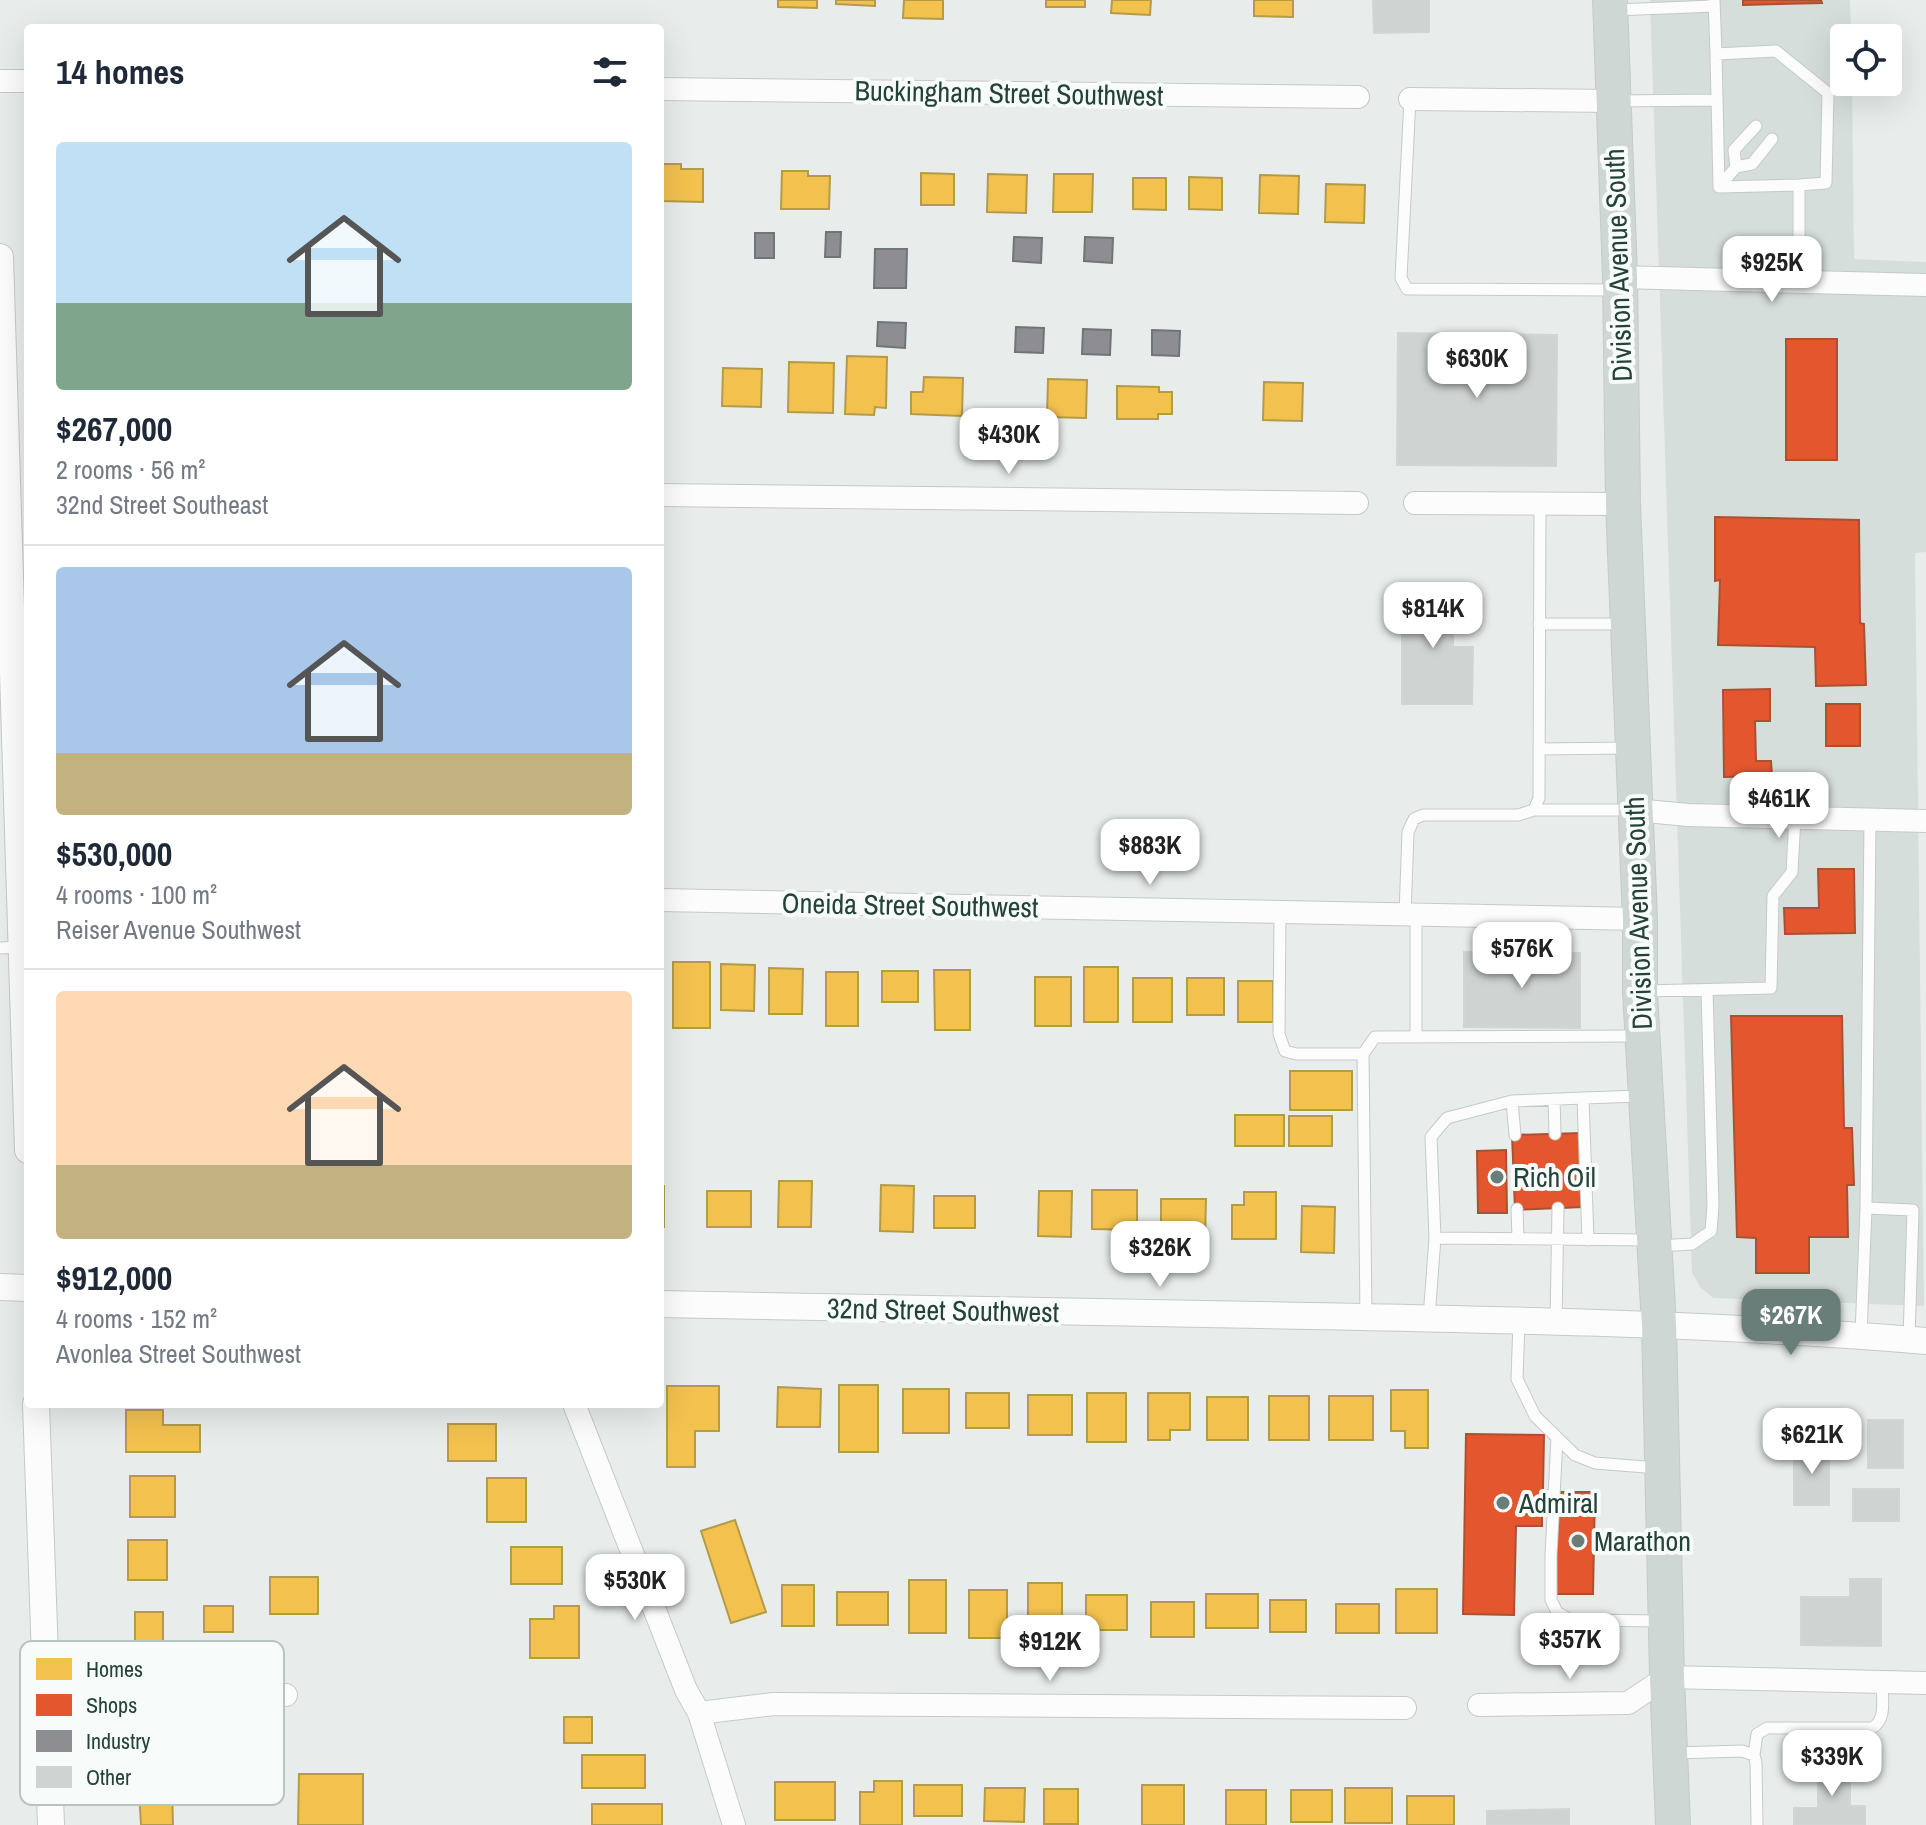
<!DOCTYPE html>
<html lang="en">
<head>
<meta charset="utf-8">
<style>
	:root { --surface:#fff; --page:#f2f2f3; --text:#1f2937; --muted:#747a83; --line:#e0e1e3; --accent:#697e78 }
	body { margin:0; font-family:"Archivo Narrow",sans-serif; background:var(--page); color:var(--text); height:100vh; display:flex; flex-direction:column; font-size:30px; white-space:nowrap }
	* { box-sizing:border-box; margin:0 }
	p { font-size:26px; color:var(--muted) }
	.icon { flex:none; width:44px; height:44px; fill:none; stroke:currentColor; stroke-width:2; stroke-linecap:round; stroke-linejoin:round }
	.map { position:relative; flex:1; overflow:hidden }
	.panel { position:absolute; left:24px; top:24px; width:640px; height:1384px; display:flex; flex-direction:column; background:var(--surface); border-radius:8px; box-shadow:0 8px 32px #0002 }
	.panel>* { flex:none }
	.controls { position:absolute; left:1830px; top:24px; display:grid; gap:16px }
	.controls a { display:grid; place-items:center; width:72px; height:72px; border-radius:8px; background:var(--surface); box-shadow:0 8px 32px #0002; font-size:40px }
	.price { position:absolute; translate:-50% -68px; padding:0 18px; border-radius:16px; background:#fff; color:#222; font-size:26px; line-height:52px; filter:drop-shadow(0 2px 4px #0008) }
	.price::after { content:''; position:absolute; left:50%; top:48px; width:24px; height:18px; margin-left:-12px; background:inherit; clip-path:polygon(0 0,100% 0,50% 100%) }
	.price.on { background:var(--accent); color:#fff }
	ul { padding:0; list-style:none }
	li { display:grid; align-content:center; gap:16px; height:424px; padding:0 32px }
	li+li { border-top:2px solid var(--line) }
	li span { display:grid; place-items:center; height:248px; border-radius:8px; color:#555 }
	li>.icon { margin-inline-start:auto }
	span .icon { width:144px; height:144px; fill:#fffc; stroke-width:1 }
	li b { font-size:34px }
	h2 { display:flex; justify-content:space-between; align-items:center; height:96px; padding:0 32px; font-size:34px }
	.map>svg:first-child { display:block }
	.built { fill:#d6dedb }
	.homes { fill:#f2c14e; stroke:#b49b48; stroke-width:2 }
	.shops { fill:#e4572e; stroke:#aa5132; stroke-width:2 }
	.industry { fill:#8d8d92; stroke:#6e7678; stroke-width:2 }
	.building { fill:#cfd4d2; stroke:#d1d6d4; stroke-width:2 }
	.lines { fill:none; stroke-linecap:round; stroke-linejoin:round }
	.service-casing { stroke:#c5cac8; stroke-width:13 }
	.minor-casing { stroke:#c5cac8; stroke-width:24 }
	.tertiary-casing { stroke:#c5cac8; stroke-width:28 }
	.primary-casing { stroke:#c3ccc9; stroke-width:36 }
	.service { stroke:#fcfcfc; stroke-width:11 }
	.minor { stroke:#fcfcfc; stroke-width:22 }
	.tertiary { stroke:#fcfcfc; stroke-width:26 }
	.primary { stroke:#cfd7d5; stroke-width:34 }
	.poi-dot { fill:#697e78; stroke:#f7fbf9; stroke-width:3 }
	.labels { text-anchor:middle; dominant-baseline:central; stroke-width:8; stroke-linejoin:round; paint-order:stroke }
	.street-label { font-size:28px; fill:#24423a; stroke:#f7fbf9 }
	.poi-label { font-size:28px; fill:#24423a; stroke:#f7fbf9; text-anchor:start }
	.key { fill:#f7fbf9; stroke:#b8c4c0; stroke-width:2 }
	.key-label { font-size:22px; fill:#24423a }
</style>
</head>
<body>
<div class="map">
<svg width="1926" height="1825" viewBox="0 0 1926 1825">
	<rect width="100%" height="100%" fill="#e8edeb"/>
	<path class="built" d="M1650,0h200l1,38h-7v44h8l2,177 72,3v290l-11,1 9,753 -211,-8 -13,-11 -8,-15z"/>
	<path class="homes" d="M778,0h39v8l-39,-1z
		M836,0h39v6l-39,-2z
		M904,0h39v19l-40,-1z
		M1046,0h39v7h-39z
		M1112,0h39l-1,15 -39,-2z
		M1254,0h39v17l-39,-1z
		M660,164h21v5h22v33l-43,-1z
		M782,171h26v5h22l-1,33h-48z
		M921,173l33,1v31h-33z
		M988,174l39,1 -1,38 -39,-1z
		M1054,174h39l-1,38h-39z
		M1260,175l39,1 -1,38 -39,-1z
		M1189,177l33,1v32l-33,-1z
		M1133,178h33v32l-33,-1z
		M1326,184l39,1 -1,38 -39,-1z
		M847,356l40,1 -1,51 -11,-1 -1,8 -29,-1z
		M789,362l45,1 -1,50 -45,-1z
		M723,368l39,1 -1,38 -39,-1z
		M924,377l39,1 -1,38 -51,-2v-22h12z
		M1048,379l39,1 -1,38 -39,-1z
		M1264,382l39,1 -1,38 -39,-1z
		M1117,386l42,1v5h13v22h-14v5h-41z
		M673,962h37v66h-37z
		M721,964l34,1 -1,46 -33,-1z
		M1084,967h34v55h-34z
		M769,968l34,1 -1,45h-33z
		M934,970h36v60h-35z
		M882,971h36v31h-36z
		M826,972h32v54h-32z
		M1035,977h36v49h-36z
		M1133,978h39v44h-39z
		M1187,978h37v37h-37z
		M1238,981h35v41h-35z
		M1290,1071h62v39h-62z
		M1235,1115h49v31h-49z
		M1289,1116h43v30h-43z
		M779,1181h33l-1,46h-33z
		M881,1185l33,1 -1,46 -33,-1z
		M660,1186h4v41h-4z
		M1092,1190h45v40l-45,-1z
		M707,1191h44v36h-44z
		M1039,1191h33l-1,46 -33,-1z
		M1244,1192h32v47h-44v-34h12z
		M934,1196h41v32h-41z
		M1161,1199h45l-1,40h-44z
		M1302,1206l33,1 -1,46 -33,-1z
		M839,1385h39v67h-39z
		M667,1386h52v45h-24v36h-28z
		M778,1387l43,2 -1,38h-43z
		M903,1389h46v44h-46z
		M1391,1390h37v58h-23v-17h-14z
		M966,1393h43v35h-43z
		M1087,1393h39v49h-39z
		M1148,1393h42v37h-20v10h-22z
		M1028,1395h44v40h-44z
		M1269,1396h40v44h-40z
		M1329,1396h44v44h-44z
		M1207,1397h41v43h-41z
		M126,1410h37v15h37v27h-74z
		M448,1424h48v37h-48z
		M130,1476h45v41h-45z
		M487,1478h39v44h-39z
		M735,1520l31,92 -35,11 -30,-92z
		M128,1540h39v40h-39z
		M511,1547h51v37h-51z
		M270,1577h48v37h-48z
		M909,1580h37v53h-37z
		M1028,1583h34v57h-34z
		M782,1585h32v41h-32z
		M1396,1589h41v44h-41z
		M969,1590h38v48h-38z
		M837,1592h51v33h-51z
		M1206,1594h52v34h-52z
		M1086,1595h41v35h-41z
		M1270,1600h36v32h-36z
		M1151,1602h43v35h-43z
		M1336,1604h43v29h-43z
		M204,1606h29v26h-29z
		M554,1606h25v52h-49v-39h24z
		M135,1612h28v37h-28z
		M564,1717h28v26h-28z
		M582,1755h63v33h-63z
		M299,1774h64v51h-65z
		M874,1781h28v44h-42v-33h14z
		M775,1782h60v38h-60z
		M914,1785h48v31h-48z
		M1142,1785h42v40h-42z
		M985,1788h40l-1,34 -40,-1z
		M1345,1788h47v35h-47z
		M1044,1789h34v35h-34z
		M172,1790l1,35h-32l-2,-34z
		M1226,1790h40v35h-40z
		M1291,1790h41v32h-41z
		M1407,1796h47v29h-47z
		M592,1804h70v21h-70z"/>
	<path class="shops" d="M1743,0h78l1,3 -79,2z
		M1786,339h51v121h-51z
		M1715,517l144,3 1,103 4,1 2,61 -50,1 -1,-39 -97,-2 2,-65 -5,1z
		M1770,689v32h-15l1,40h15l1,15 -48,1 -1,-87z
		M1826,704h34v42h-34z
		M1818,869h36l1,64 -70,1 -1,-26h35z
		M1731,1016h111l2,112h8l2,57h-7l1,52h-39v36h-53v-35l-19,-1z
		M1581,1133l2,74 -68,3 -3,-75z
		M1506,1150l1,63h-29l-1,-62z
		M1466,1434l78,1 -1,55h5v24h-6v12h-26l-2,89 -51,-1z
		M1558,1492h37l-2,102h-37z"/>
	<path class="industry" d="M826,232h15l-1,25h-15z
		M755,233h19v25h-19z
		M1014,237l28,1 -1,25 -28,-2z
		M1085,237l28,1 -1,25 -28,-2z
		M875,249h32l-1,39h-32z
		M878,322l28,1 -1,25 -28,-2z
		M1016,327l28,1 -1,25 -28,-1z
		M1083,329l28,1 -1,25 -28,-1z
		M1152,330l28,1 -1,25 -27,-1z"/>
	<path class="building" d="M1373,0h56v32l-55,1z
		M1398,333l159,2 -1,131 -159,-1z
		M1402,587h51v60h20l-1,57h-70z
		M1464,952l116,1v75l-116,-1z
		M1868,1420h35v48h-35z
		M1794,1447h35v58h-35z
		M1853,1489h46v32h-46z
		M1850,1579h31v67l-80,-1v-48h49z
		M1818,1760h32v46h15v19h-71v-17h24z
		M1569,1809v16h-82v-14z"/>
	<g class="lines">
		<defs>
			<path id="service" d="M1714,0l2,54
				M1615,10l99,-4
				M1410,99l-9,179 6,11 208,1
				M1617,101l100,-1
				M1736,167l16,-3 20,-25
				M1799,185l27,-2 2,-90 -52,-42 -60,3 3,133 80,-2v97
				M1719,187l17,-20 -2,-17 22,-24
				M1539,624h84
				M1539,749l89,-1
				M1534,810h96
				M1280,913l-1,121 6,17 11,3h67
				M1405,915l3,-83 6,-13 9,-4h95l16,-5 5,-12 1,-295
				M1416,915v122
				M0,948l22,-1
				M1644,991l127,-3 2,-92 19,-24 3,-55
				M1554,1099l1,35
				M1515,1135l-3,-34 71,-3
				M1866,1208l47,2 -4,129
				M1517,1209l1,30
				M1435,1238l-4,-101 16,-19 65,-17
				M1588,1240l-5,-142 58,-2
				M1659,1246l33,-2 19,-13 2,-25 -6,-216
				M1366,1317l-3,-263 12,-17 263,-1
				M1429,1318l6,-80 215,2
				M1519,1322l-2,57 18,37 40,39 20,8 63,5
				M1556,1322l2,-114
				M1861,1335l5,-127 4,-388
				M1557,1438l-6,117v45l6,12 13,8 92,1
				M1675,1753l67,-2 12,4
				M1757,1825l-1,-62 -2,-8 3,-21 10,-6h105c15,-8 10,-30 10,-46"/>
			<path id="minor" d="M0,81h28
				M660,89l698,8
				M1410,99l203,2
				M1620,277l306,8
				M660,495l697,8
				M1415,503l208,1
				M1635,810l53,5 238,6
				M660,900l980,19
				M574,1404l112,286 13,23 35,112
				M48,1698l238,-3
				M1479,1705l149,-2 39,-26 259,6
				M699,1713l75,-9 631,4"/>
			<path id="tertiary" d="M0,257l28,893
				M0,1287l28,1
				M660,1304c216,4 433,8 649,12 206,4 412,8 617,25
				M36,1404l15,421"/>
			<path id="primary" d="M1610,0l10,277 3,227 17,415v73l19,333 8,352 6,148"/>
		</defs>
		<use href="#service" class="service-casing"/>
		<use href="#minor" class="minor-casing"/>
		<use href="#tertiary" class="tertiary-casing"/>
		<use href="#primary" class="primary-casing"/>
		<use href="#service" class="service"/>
		<use href="#minor" class="minor"/>
		<use href="#tertiary" class="tertiary"/>
		<use href="#primary" class="primary"/>
	</g>
	<g class="poi-dot">
		<circle cx="1497" cy="1177" r="8"/>
		<circle cx="1503" cy="1503" r="8"/>
		<circle cx="1578" cy="1541" r="8"/>
	</g>
	<g class="labels">
		<g class="street-label">
			<text transform="translate(1009 93) rotate(1)">Buckingham Street Southwest</text>
			<text transform="translate(1618 265) rotate(-92)">Division Avenue South</text>
			<text transform="translate(910 905) rotate(1)">Oneida Street Southwest</text>
			<text transform="translate(1638 913) rotate(-92)">Division Avenue South</text>
			<text transform="translate(943 1310) rotate(1)">32nd Street Southwest</text>
		</g>
		<g class="poi-label">
			<text x="1513" y="1177">Rich Oil</text>
			<text x="1519" y="1503">Admiral</text>
			<text x="1594" y="1541">Marathon</text>
		</g>
	</g>
	<rect x="20" y="1641" width="264" height="164" rx="12" class="key"/>
	<rect x="36" y="1658" width="36" height="22" fill="#f2c14e"/>
	<rect x="36" y="1694" width="36" height="22" fill="#e4572e"/>
	<rect x="36" y="1730" width="36" height="22" fill="#8d8d92"/>
	<rect x="36" y="1766" width="36" height="22" fill="#cfd4d2"/>
	<g class="key-label">
		<text x="86" y="1677">Homes</text>
		<text x="86" y="1713">Shops</text>
		<text x="86" y="1749">Industry</text>
		<text x="86" y="1785">Other</text>
	</g>
</svg>
<div class="controls">
<a><svg class="icon" aria-label="locate" viewBox="0 0 24 24"><circle cx="12" cy="12" r="6"/><path d="M12 2v4M12 18v4M2 12h4M18 12h4"/></svg></a>
</div>
<b class="price" style="left:1772px;top:304px">$925K</b>
<b class="price" style="left:1477px;top:400px">$630K</b>
<b class="price" style="left:1009px;top:476px">$430K</b>
<b class="price" style="left:1433px;top:650px">$814K</b>
<b class="price" style="left:1779px;top:840px">$461K</b>
<b class="price" style="left:1150px;top:887px">$883K</b>
<b class="price" style="left:1522px;top:990px">$576K</b>
<b class="price" style="left:1160px;top:1289px">$326K</b>
<b class="price on" style="left:1791px;top:1357px">$267K</b>
<b class="price" style="left:1812px;top:1476px">$621K</b>
<b class="price" style="left:635px;top:1622px">$530K</b>
<b class="price" style="left:1570px;top:1681px">$357K</b>
<b class="price" style="left:1050px;top:1683px">$912K</b>
<b class="price" style="left:1832px;top:1798px">$339K</b>
<section class="panel">
<h2>14 homes<svg class="icon" aria-label="filters" viewBox="0 0 24 24"><path d="M4 7h16M4 17h16"/><circle cx="9" cy="7" r="2"/><circle cx="15" cy="17" r="2"/></svg></h2>
<ul>
<li><span style="background:linear-gradient(#bfe0f5 65%,#7fa58c 0)"><svg class="icon" aria-label="home" viewBox="0 0 24 24"><path d="M3 11l9-7 9 7M6 9v11h12V9"/></svg></span><div><b>$267,000</b><p>2 rooms · 56 m²</p><p>32nd Street Southeast</p></div></li>
<li><span style="background:linear-gradient(#a9c7e8 75%,#c2b280 0)"><svg class="icon" aria-label="home" viewBox="0 0 24 24"><path d="M3 11l9-7 9 7M6 9v11h12V9"/></svg></span><div><b>$530,000</b><p>4 rooms · 100 m²</p><p>Reiser Avenue Southwest</p></div></li>
<li><span style="background:linear-gradient(#ffd9b3 70%,#c2b280 0)"><svg class="icon" aria-label="home" viewBox="0 0 24 24"><path d="M3 11l9-7 9 7M6 9v11h12V9"/></svg></span><div><b>$912,000</b><p>4 rooms · 152 m²</p><p>Avonlea Street Southwest</p></div></li>
</ul>
</section>
</div>
</body>
</html>
